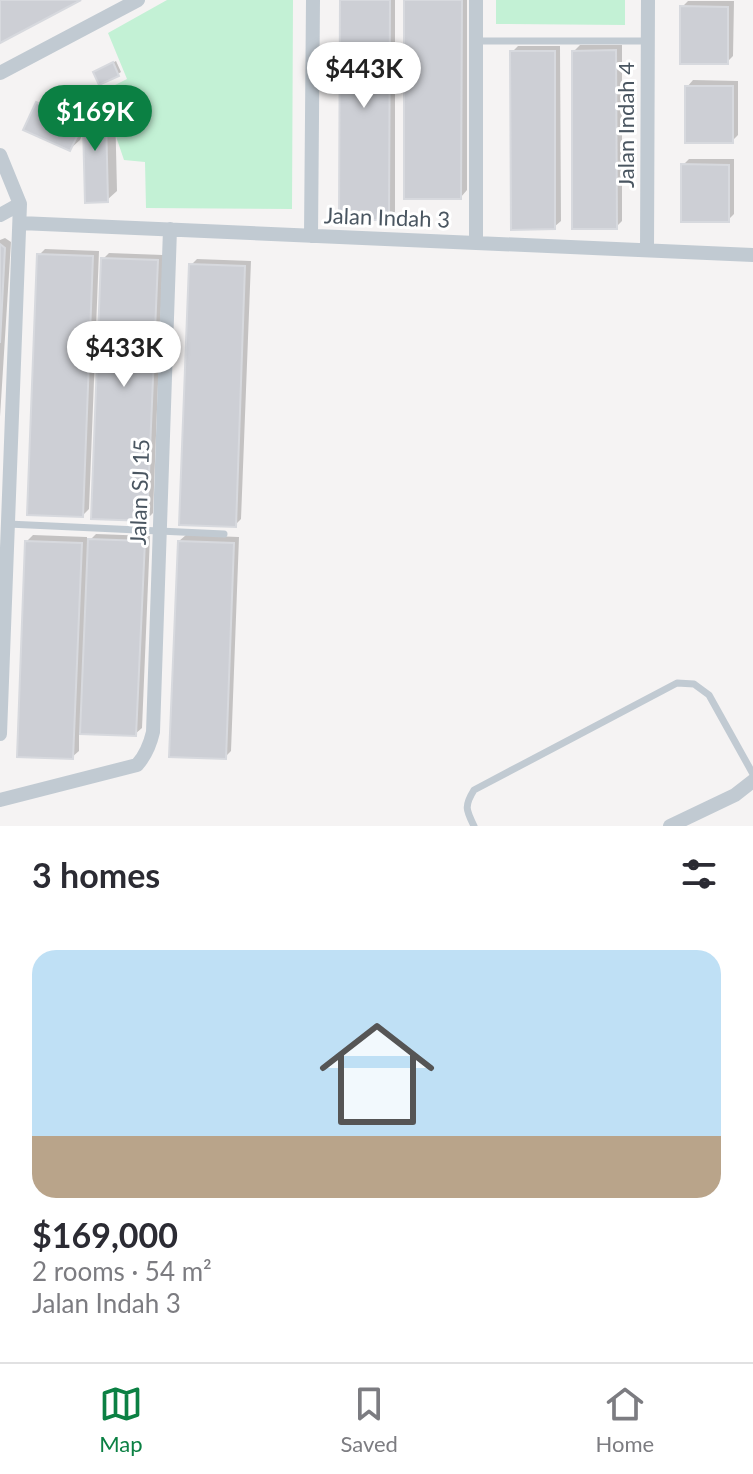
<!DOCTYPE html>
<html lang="en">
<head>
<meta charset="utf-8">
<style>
	:root { --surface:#fff; --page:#f2f2f3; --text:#2b2b33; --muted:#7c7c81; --line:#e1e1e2; --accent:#0b8043 }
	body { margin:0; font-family:Lato,sans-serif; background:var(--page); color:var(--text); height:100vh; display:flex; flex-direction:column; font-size:30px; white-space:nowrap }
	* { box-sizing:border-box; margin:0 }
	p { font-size:26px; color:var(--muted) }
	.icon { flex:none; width:44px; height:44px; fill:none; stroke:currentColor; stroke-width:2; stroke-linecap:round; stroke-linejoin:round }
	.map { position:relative; height:826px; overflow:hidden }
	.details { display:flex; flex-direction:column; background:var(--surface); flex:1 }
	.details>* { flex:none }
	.price { position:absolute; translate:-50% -68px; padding:0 18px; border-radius:28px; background:#fff; color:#222; font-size:26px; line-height:52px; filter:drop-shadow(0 2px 4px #0008) }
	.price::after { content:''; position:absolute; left:50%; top:48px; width:24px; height:18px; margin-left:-12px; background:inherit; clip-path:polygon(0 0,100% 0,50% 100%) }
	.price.current { background:var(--accent); color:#fff }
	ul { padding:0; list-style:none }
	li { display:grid; align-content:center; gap:16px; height:424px; padding:0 32px }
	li+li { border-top:2px solid var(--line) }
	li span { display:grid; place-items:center; height:248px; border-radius:24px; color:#555 }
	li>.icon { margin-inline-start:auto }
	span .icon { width:144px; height:144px; fill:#fffc; stroke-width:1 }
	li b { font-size:34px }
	h2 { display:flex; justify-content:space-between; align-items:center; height:96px; padding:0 32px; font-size:34px }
	.dock { display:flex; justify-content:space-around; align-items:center; height:112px; border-top:2px solid var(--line); background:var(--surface); font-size:22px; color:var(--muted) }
	.dock a { display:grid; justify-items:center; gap:4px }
	.dock .current { color:var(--accent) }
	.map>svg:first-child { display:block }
	.green { fill:#c3f1d5 }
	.shadow { fill:#0003 }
	.building { fill:#cdcfd5; stroke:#d7d9de; stroke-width:2 }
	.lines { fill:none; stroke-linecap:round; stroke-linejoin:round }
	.lane { stroke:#c1cad2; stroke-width:7 }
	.street { stroke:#c1cad2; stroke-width:14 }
	.labels { text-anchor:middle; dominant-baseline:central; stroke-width:6; stroke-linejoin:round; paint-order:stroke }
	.street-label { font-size:22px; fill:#4a5661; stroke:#fff }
</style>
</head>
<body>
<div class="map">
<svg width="753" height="826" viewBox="0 0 753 826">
	<rect width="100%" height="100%" fill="#f5f3f3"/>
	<path class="green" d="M167,0h126l-1,209 -146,-1 -1,-46 -21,-2 -23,-68 26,-13 -19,-46z
		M496,0h129v25l-129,-1z"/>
	<path class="shadow" d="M342,0h53v212l-7,6z
		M406,0h61v190l-6,7z
		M688,1h46l-1,55 -6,6 -45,-55z
		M580,45h42v176l-6,6 -42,-176z
		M518,46h42l1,175 -7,6 -42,-175z
		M116,61l5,11 -3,2 -23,-2z
		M693,80l45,1v54l-6,6 -45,-54z
		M102,91l13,16 2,84 -10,9 -22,-73 -5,13 -10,9 -32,-45 10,-10 32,15z
		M689,159h45v55l-6,6 -45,-55z
		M5,238l6,4 -11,175v-177z
		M45,249l54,2 -10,258 -6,6 -44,-260z
		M109,253l54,2 -10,258 -6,6 -44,-260z
		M197,259l54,2 -10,258 -6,6 -44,-260z
		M96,534l54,2 -8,192 -7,6 -56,-2v19l-7,6 -45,-216 6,-6 54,2v6z
		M186,535l53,2 -8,214 -6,6 -46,-216z"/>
	<path class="building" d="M0,0h81l-81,43z
		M340,0h50l-1,220h-50z
		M404,0h58l-1,199h-57z
		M680,6l48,1v57h-48z
		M616,50l1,179h-45v-178z
		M510,51h45v178l-44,1z
		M113,62l6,14 -20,9 -6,-13z
		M685,86h48v57h-48z
		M92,99l14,18 2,85 -23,1 -2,-79 -9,-12z
		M36,102l47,22 -13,27 -47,-21z
		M681,164l48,1v57h-48z
		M0,244l5,4 -5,95z
		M37,254l56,2 -10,261 -56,-2z
		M101,258l57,2 -11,261 -56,-2z
		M189,264l56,2 -9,261 -57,-2z
		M88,539l57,2 -9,195 -56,-2z
		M25,541l57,2 -9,216 -56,-2z
		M178,541l56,2 -8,216 -57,-2z"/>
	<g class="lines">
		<path class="lane" d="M476,41h172
			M8,524l216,10
			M474,826c-8,-16 -10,-20 0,-36l203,-107 17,1 15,11 44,79"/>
		<path class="street" d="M0,73l138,-73
			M0,155l20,49 -20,530
			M0,215l20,-11
			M20,223l733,32
			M311,236l2,-236
			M476,243v-243
			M647,250l1,-250
			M0,800l137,-35c9,-10 13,-20 16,-33l17,-503
			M670,826l65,-31 18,-14"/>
	</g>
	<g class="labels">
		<g class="street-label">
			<text transform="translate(625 125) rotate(-90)">Jalan Indah 4</text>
			<text transform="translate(387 217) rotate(2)">Jalan Indah 3</text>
			<text transform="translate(139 492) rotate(-88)">Jalan SJ 15</text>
		</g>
	</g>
</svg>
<b class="price" style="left:364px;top:110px">$443K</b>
<b class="price current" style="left:95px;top:153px">$169K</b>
<b class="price" style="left:124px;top:389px">$433K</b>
</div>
<section class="details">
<h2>3 homes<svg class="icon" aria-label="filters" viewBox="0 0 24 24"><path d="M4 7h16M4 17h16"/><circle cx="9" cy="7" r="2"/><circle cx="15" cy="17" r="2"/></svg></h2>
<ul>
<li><span style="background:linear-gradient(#bfe0f5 75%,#b9a48a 0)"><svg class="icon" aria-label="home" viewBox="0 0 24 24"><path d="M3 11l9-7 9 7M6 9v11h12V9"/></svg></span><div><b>$169,000</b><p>2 rooms · 54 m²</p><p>Jalan Indah 3</p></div></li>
</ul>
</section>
<nav class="dock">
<a class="current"><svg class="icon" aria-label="map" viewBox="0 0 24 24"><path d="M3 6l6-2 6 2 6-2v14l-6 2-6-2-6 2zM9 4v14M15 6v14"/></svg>Map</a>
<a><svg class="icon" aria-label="saved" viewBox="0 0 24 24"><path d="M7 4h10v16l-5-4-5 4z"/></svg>Saved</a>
<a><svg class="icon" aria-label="home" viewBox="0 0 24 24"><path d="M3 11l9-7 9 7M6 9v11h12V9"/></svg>Home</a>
</nav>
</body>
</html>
